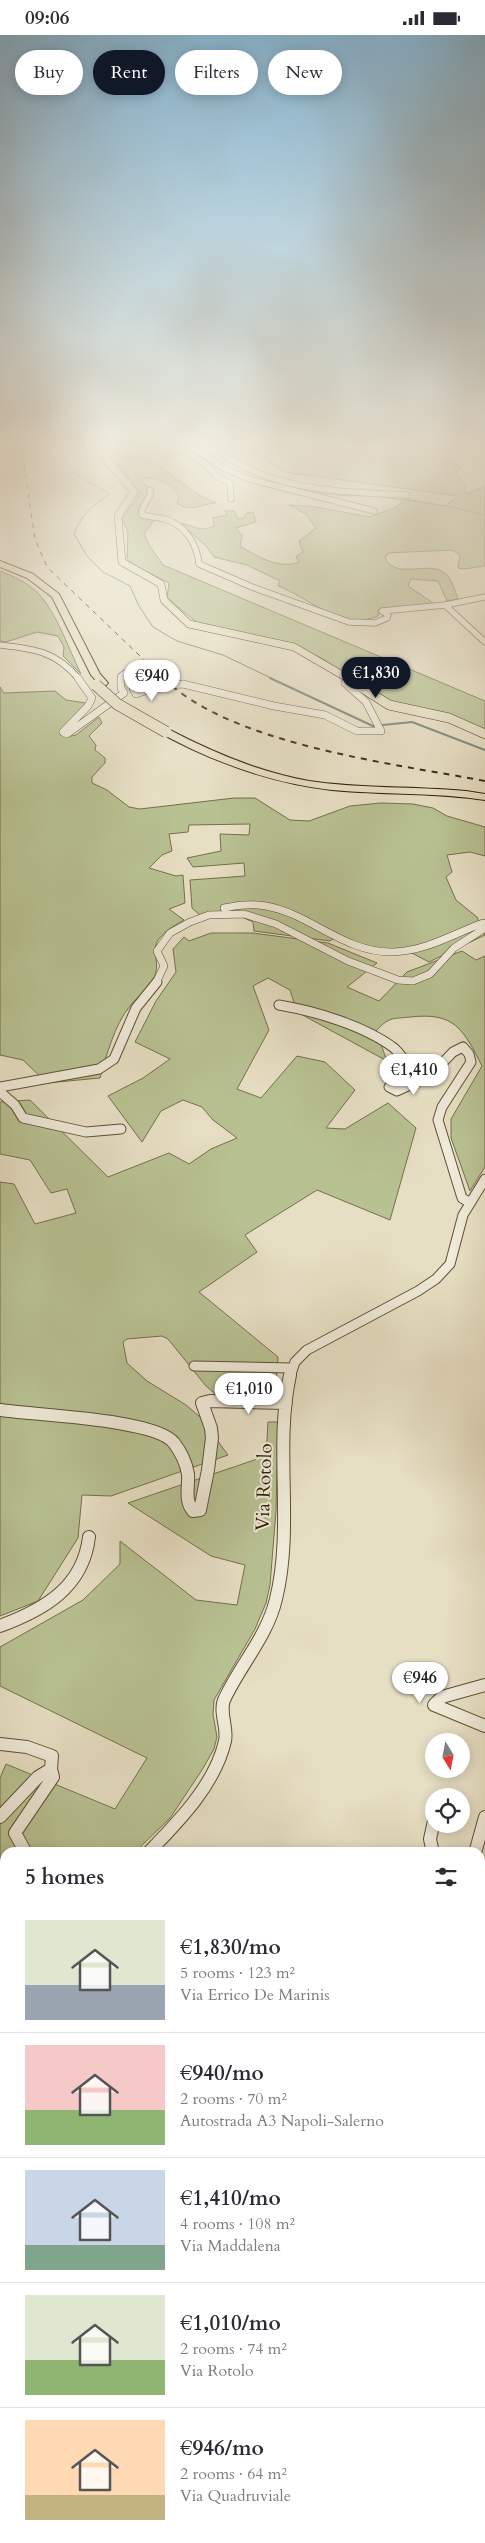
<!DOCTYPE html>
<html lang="en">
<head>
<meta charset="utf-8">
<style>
	:root { --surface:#fff; --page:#f7f7f7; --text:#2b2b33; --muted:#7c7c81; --line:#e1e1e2; --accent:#111827 }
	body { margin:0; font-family:Cardo,serif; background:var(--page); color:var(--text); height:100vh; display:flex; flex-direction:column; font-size:19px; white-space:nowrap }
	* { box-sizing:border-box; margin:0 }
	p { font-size:16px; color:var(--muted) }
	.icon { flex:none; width:28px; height:28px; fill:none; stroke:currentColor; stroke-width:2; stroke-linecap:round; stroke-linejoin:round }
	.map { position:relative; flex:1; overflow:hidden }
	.panel { position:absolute; left:0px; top:1812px; width:485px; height:696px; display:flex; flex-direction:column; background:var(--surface); border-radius:15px 15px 0 0; box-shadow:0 2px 12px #0003 }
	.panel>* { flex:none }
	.hud { position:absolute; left:15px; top:15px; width:455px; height:45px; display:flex; gap:10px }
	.needle { width:32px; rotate:170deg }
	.buttons { position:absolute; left:425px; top:1698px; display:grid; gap:10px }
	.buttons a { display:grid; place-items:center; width:45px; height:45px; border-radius:50%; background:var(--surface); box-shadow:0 2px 12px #0003; font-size:25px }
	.price { position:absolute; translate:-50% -42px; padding:0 11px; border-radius:18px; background:#fff; color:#222; font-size:16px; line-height:32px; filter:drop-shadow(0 1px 2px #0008) }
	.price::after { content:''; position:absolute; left:50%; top:30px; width:15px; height:11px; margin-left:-8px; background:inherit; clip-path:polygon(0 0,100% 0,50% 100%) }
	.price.active { background:var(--accent); color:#fff }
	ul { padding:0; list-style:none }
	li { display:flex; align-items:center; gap:15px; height:125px; padding:0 25px }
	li+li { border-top:1px solid var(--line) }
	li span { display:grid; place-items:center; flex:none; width:140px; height:100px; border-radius:0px; color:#555 }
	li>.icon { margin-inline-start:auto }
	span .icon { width:60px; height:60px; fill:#fffc; stroke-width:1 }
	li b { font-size:21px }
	h2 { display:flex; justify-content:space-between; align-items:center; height:60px; padding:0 25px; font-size:21px }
	.chip { padding:0 18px; border-radius:22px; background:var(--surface); box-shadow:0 2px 12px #0003; font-size:18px; line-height:45px }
	.chip.active { background:var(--accent); color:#fff }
	.status { display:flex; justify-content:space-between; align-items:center; height:35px; padding:0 25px; background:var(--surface); direction:ltr }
	.status svg { height:14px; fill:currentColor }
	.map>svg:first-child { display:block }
	.green { fill:#b8c192; stroke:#756f4b }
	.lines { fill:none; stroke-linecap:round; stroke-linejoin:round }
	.stream-far1 { stroke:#6f7c71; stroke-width:1 }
	.stream { stroke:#6f7c71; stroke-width:2 }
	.minor-far4-casing { stroke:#5f4e34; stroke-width:7 }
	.minor-far3-casing { stroke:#5f4e34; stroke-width:8 }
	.minor-far2-casing { stroke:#5f4e34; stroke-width:11 }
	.minor-far1-casing { stroke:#5f4e34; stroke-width:14 }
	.minor-casing { stroke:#5f4e34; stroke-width:18 }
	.major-far1-casing { stroke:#321d04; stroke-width:8 }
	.major-casing { stroke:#321d04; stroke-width:10 }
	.highway-casing { stroke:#321d04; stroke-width:2 }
	.minor-far4 { stroke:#efead9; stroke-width:5.5 }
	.minor-far3 { stroke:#efead9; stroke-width:7 }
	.minor-far2 { stroke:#efead9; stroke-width:9 }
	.minor-far1 { stroke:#efead9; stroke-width:12 }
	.minor { stroke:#efead9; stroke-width:16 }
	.major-far1 { stroke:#e7dfc4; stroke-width:7 }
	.major { stroke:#e7dfc4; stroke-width:9 }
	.highway { fill:#e7dfc4; fill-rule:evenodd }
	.rail-far1 { stroke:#321d04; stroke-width:1; stroke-dasharray:5 5; stroke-linecap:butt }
	.rail { stroke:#321d04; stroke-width:2; stroke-dasharray:6 6; stroke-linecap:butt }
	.highway-bridge-casing { stroke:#321d04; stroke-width:12; stroke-linecap:butt }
	.highway-bridge { stroke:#e7dfc4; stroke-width:11 }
	.labels { text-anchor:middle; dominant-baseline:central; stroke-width:4; stroke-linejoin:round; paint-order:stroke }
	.street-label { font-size:19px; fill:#321d04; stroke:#efead9 }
</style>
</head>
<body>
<div class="status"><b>09:06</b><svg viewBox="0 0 49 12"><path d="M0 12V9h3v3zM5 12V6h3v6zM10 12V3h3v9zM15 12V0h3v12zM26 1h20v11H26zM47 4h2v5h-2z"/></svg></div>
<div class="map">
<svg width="485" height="2508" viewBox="0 0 485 2508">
	<rect width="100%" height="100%" fill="#e7dfc4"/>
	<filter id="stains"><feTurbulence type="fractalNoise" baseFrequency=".004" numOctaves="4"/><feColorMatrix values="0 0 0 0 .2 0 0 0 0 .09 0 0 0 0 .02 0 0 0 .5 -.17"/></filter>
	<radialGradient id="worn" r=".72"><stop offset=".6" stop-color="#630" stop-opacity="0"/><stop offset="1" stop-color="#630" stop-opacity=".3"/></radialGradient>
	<path class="green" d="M245,409h235c-20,13 -58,3 -80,2 -14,0 -29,1 -43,3l-5,3c32,12 81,-4 109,15l-5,5 1,4 10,8 -3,6 3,4 18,-8v80l-21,3 -6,-1 2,-13 -8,-5 -64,3 -3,5c12,23 44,1 61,16 6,6 9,17 12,25l-11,2 -9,-20 -27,-2 -3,7 28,19 -57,5 -1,6c-36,16 -70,-19 -100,-30l2,-5 -33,-16 -33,-8 -8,-11 -26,-23c13,2 20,10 34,3l-1,-8 14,-3 -2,-4h9l4,8 6,-1 3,-5 6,-1 3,10 -20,6 6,8 -2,10c16,10 40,24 59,16l-3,-5 7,-5 -4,-11 17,-13 -10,-14 -17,-9 27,2 54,10 26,-10 9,-8 40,7 13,-10 -174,-24 -27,-18z
		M124,421c38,0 59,35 92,47 -14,1 -26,10 -39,0l2,-7c-8,-15 -25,-19 -41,-18l10,9 -2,12 -8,11c2,9 9,9 16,10l-10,14 5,11 14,20 322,136v28l-34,-14 -55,-11 -20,-9 -53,-36 -29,-14 -21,-6 -68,-10 -38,-31 2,-15 -37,-19 -5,-6 1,-26 -6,-13 17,-24 1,-4c-10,-8 -14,-18 -23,-26z
		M0,536c10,4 22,9 31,16 23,17 37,61 50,87l-18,-18 1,-9 -6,-11 -21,-4 -31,10 -6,-1z
		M0,652l4,6 51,-2 11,9 20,3 -26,28 6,6 10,-2 23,-18 3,6 -13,13 7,9 -1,5 10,8v5l-13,14v6l15,7 22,17 11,2 94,-11h21l35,22 19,1 41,-15 31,-3 32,1 20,4 14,8 38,11v29l-15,-4 -23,3 5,17 -6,5 10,23 21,17 8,18 -56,27 -25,-13h-29l-39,-12 -6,4 -76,-10 -1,-9 -22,-10 -31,3 -8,-7 -2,-28 55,-4 -1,-13 -51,4 -6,-9 34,-7 -1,-17 29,1 1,-11 -61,1 -1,7 -19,2 3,17 -10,4 -13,13 27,8 7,-1 2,28 -16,6 15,11c-51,28 -15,35 -33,63 -5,8 -15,15 -21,23 -16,20 -23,48 -30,72l-53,5 -24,-23 -23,-5z
		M211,898h42l75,10 49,20 -30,24 32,14 28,-29 55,-21 14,9 9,-4v211l-15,24 -19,-53v-19l31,-53c-19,-37 -27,-54 -72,-49 -19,2 -21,0 -34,14l11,30 -90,-49 -7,-22 -22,-12 -15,8 16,44 -32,59 24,9 36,-42 28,6 30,28 -29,38 19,1 43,-26 28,25 -26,92 -73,-30 -72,45 12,17 -58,40 79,65 -3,41 -56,-1 -13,-11 -38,-47 -6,-3 -35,3 -4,3 4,21 20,18 39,24 14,12 28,38 -117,41 -29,-1 -4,43 -40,63 -38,15v-434l14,2 21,40 41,-11 -9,-24 -16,4 -21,-33 -30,-6v-52l30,-2 78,77 61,-24 20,11 22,-15 26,-11 -24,-18 -11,-13 -19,-7 -22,11 -19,31 -34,-46 35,-18 27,-19 -35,-17 21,-41 20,-29 -3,-23 11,-12 5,4z
		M268,1387h10l-2,89 -6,74 -4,18 -11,26 -41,71 -1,14 4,23 -3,12 -12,21 -32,48 -35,34 -130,1v119l-5,4v-198l6,-14 109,45 32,-51 -147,-72v-39l83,-47 37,-36v-23l76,59 41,5 8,-40 -34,-9 -83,-53 138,-47z"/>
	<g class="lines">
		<path class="stream-far1" d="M61,409l-3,4 17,26 35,20c-17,11 -29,20 -36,40l13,22 16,16 27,14 9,20 14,21 24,14 46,14 50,24
			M200,409c52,35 102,53 166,52
			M383,462l64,9 38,9"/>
		<path class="stream" d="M270,643l103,48 39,-4 73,28"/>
		<defs>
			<path id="minor-far4" d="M161,409l29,10 17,11 8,10 15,8 1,16
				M188,409l36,24 25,11 125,32
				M210,409c9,5 16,13 25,18 52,29 114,31 172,33
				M150,455l1,3 -9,17v5c8,2 16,2 23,4 20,6 32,25 34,45l53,23 97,35 26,1 12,-5 1,-3 -6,-4 63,-6 40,-8
				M445,570l40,37
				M0,610c35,4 55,6 79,34
				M121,644v-3l4,-3 10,-1 5,4 -2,3"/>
			<path id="minor-far3" d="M78,643l14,20 -4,8 -25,26 4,2 57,-41 -3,-5v-10
				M139,643l-6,11 3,5 24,-8 23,-2 91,22 51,9 32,16h24l-15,-29 -21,-19 6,-2
				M224,873c14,-3 27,-5 42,-2 45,8 78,47 127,46 33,-1 60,-18 90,-29
				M156,948l8,-17 -7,-15 13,-18 20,-11 19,-7 35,-1 32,10 72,37 50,19 15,1 17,-7 24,-26 31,-20"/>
			<path id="minor-far2" d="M279,970c36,6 86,21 115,43 8,7 13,16 18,25l-23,14 8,4 33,-15 23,-24 10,-5 6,7 2,8 -29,45 -4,13 24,78 7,4
				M0,1052l99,-18 15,-10 22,-51 21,-26
				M0,1057l15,13 8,13 63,14 35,-3
				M194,1331l98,2
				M290,1342l5,-15 12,-12 111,-59 18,-12 14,-15 13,-49 22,-36"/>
			<path id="minor-far1" d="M0,1375c33,5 157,9 174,33 7,9 12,20 14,31 1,14 -4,26 5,37l7,-1 8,-40 4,-32 -1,-10 -9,-25 8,-2 76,2
				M0,1591c43,-16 83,-38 89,-89
				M485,1650l-43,12 -8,8 51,21
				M0,1709l27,3 25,9 -1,13
				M0,1782l38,-40 13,-8 2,8 -38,56 11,20
				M148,1818c30,-31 67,-68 77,-112 3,-13 -6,-29 -1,-41 16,-35 43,-63 52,-101 18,-73 -2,-151 14,-224
				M433,1818l-3,-14 4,-18
				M475,1818l10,-36"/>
			<path id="minor" d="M0,1942l5,-5
				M0,1954l5,-4
				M0,2295l5,1
				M480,2401l5,3
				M383,2504l1,4
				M471,2504l1,4
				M170,2508l1,-4"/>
			<path id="major-far1" d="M99,409l11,20 24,28 -16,24 4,46 39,22 3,16 25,24 105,23 55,32"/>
			<path id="major" d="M347,643l42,27 60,13 36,16"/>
			<path id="highway" d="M0,526l33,13 26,20 41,80 8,9 -2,2h-6l-9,-10 -39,-78 -25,-19 -27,-11z
				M162,695h8c44,23 89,42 139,51 52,8 105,5 157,10l19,3v6c-51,-8 -102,-5 -153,-10 -61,-7 -116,-27 -170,-56z"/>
		</defs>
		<use href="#minor-far4" class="minor-far4-casing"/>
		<use href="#minor-far3" class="minor-far3-casing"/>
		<use href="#minor-far2" class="minor-far2-casing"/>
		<use href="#minor-far1" class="minor-far1-casing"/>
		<use href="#minor" class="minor-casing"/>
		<use href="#major-far1" class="major-far1-casing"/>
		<use href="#major" class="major-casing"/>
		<use href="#highway" class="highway-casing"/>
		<use href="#minor-far4" class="minor-far4"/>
		<use href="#minor-far3" class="minor-far3"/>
		<use href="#minor-far2" class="minor-far2"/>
		<use href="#minor-far1" class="minor-far1"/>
		<use href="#minor" class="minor"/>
		<use href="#major-far1" class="major-far1"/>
		<use href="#major" class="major"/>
		<use href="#highway" class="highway"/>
		<path class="rail-far1" d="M21,409l14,95 12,28 117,112"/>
		<path class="rail" d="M163,643c69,67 228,85 322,103"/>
		<defs>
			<path id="highway-bridge" d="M96,650l21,19 49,28"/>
		</defs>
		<use href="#highway-bridge" class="highway-bridge-casing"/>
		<use href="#highway-bridge" class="highway-bridge"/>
	</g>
	<linearGradient id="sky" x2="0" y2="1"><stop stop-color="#87b7d5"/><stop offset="0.54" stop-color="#f4f1e4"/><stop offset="1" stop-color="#f4f1e4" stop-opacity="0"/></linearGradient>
	<rect width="485" height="760" fill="url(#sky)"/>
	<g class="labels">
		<g class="street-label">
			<text transform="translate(264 1452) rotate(-88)">Via Rotolo</text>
		</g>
	</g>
	<rect width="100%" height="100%" filter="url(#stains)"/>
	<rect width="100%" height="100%" fill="url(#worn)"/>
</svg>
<div class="buttons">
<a><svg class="needle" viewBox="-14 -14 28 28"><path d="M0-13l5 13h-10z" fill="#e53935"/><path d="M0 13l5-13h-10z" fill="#7c7c81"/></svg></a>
<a><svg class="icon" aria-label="locate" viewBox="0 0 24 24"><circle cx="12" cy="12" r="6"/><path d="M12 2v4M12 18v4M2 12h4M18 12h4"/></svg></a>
</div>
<b class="price active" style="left:376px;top:664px">€1,830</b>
<b class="price" style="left:152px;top:667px">€940</b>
<b class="price" style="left:414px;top:1061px">€1,410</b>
<b class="price" style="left:249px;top:1380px">€1,010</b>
<b class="price" style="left:420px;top:1669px">€946</b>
<div class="hud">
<a class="chip">Buy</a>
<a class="chip active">Rent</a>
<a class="chip">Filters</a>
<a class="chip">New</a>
</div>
<section class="panel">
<h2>5 homes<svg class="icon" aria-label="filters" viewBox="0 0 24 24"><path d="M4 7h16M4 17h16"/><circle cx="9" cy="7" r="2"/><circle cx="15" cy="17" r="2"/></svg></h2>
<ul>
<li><span style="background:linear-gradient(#dfe7d0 65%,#9aa5b1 0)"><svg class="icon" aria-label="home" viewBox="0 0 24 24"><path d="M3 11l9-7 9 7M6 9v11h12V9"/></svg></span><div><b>€1,830/mo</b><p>5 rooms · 123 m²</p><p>Via Errico De Marinis</p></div></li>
<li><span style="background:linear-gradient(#f6c9c9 65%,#8fb573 0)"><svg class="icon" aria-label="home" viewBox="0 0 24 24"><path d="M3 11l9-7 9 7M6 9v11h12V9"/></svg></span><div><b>€940/mo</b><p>2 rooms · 70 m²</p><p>Autostrada A3 Napoli-Salerno</p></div></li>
<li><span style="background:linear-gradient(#c9d6e8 75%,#7fa58c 0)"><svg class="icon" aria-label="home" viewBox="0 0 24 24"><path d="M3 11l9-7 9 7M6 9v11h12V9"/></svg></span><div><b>€1,410/mo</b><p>4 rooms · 108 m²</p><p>Via Maddalena</p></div></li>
<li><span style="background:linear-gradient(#dfe7d0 65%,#8fb573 0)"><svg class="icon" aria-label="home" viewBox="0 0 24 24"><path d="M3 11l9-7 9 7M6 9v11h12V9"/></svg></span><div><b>€1,010/mo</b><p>2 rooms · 74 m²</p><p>Via Rotolo</p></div></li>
<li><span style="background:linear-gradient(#ffd9b3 75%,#c2b280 0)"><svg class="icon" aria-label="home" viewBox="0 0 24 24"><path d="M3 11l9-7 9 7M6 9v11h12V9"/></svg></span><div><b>€946/mo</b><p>2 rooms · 64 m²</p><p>Via Quadruviale</p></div></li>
</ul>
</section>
</div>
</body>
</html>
